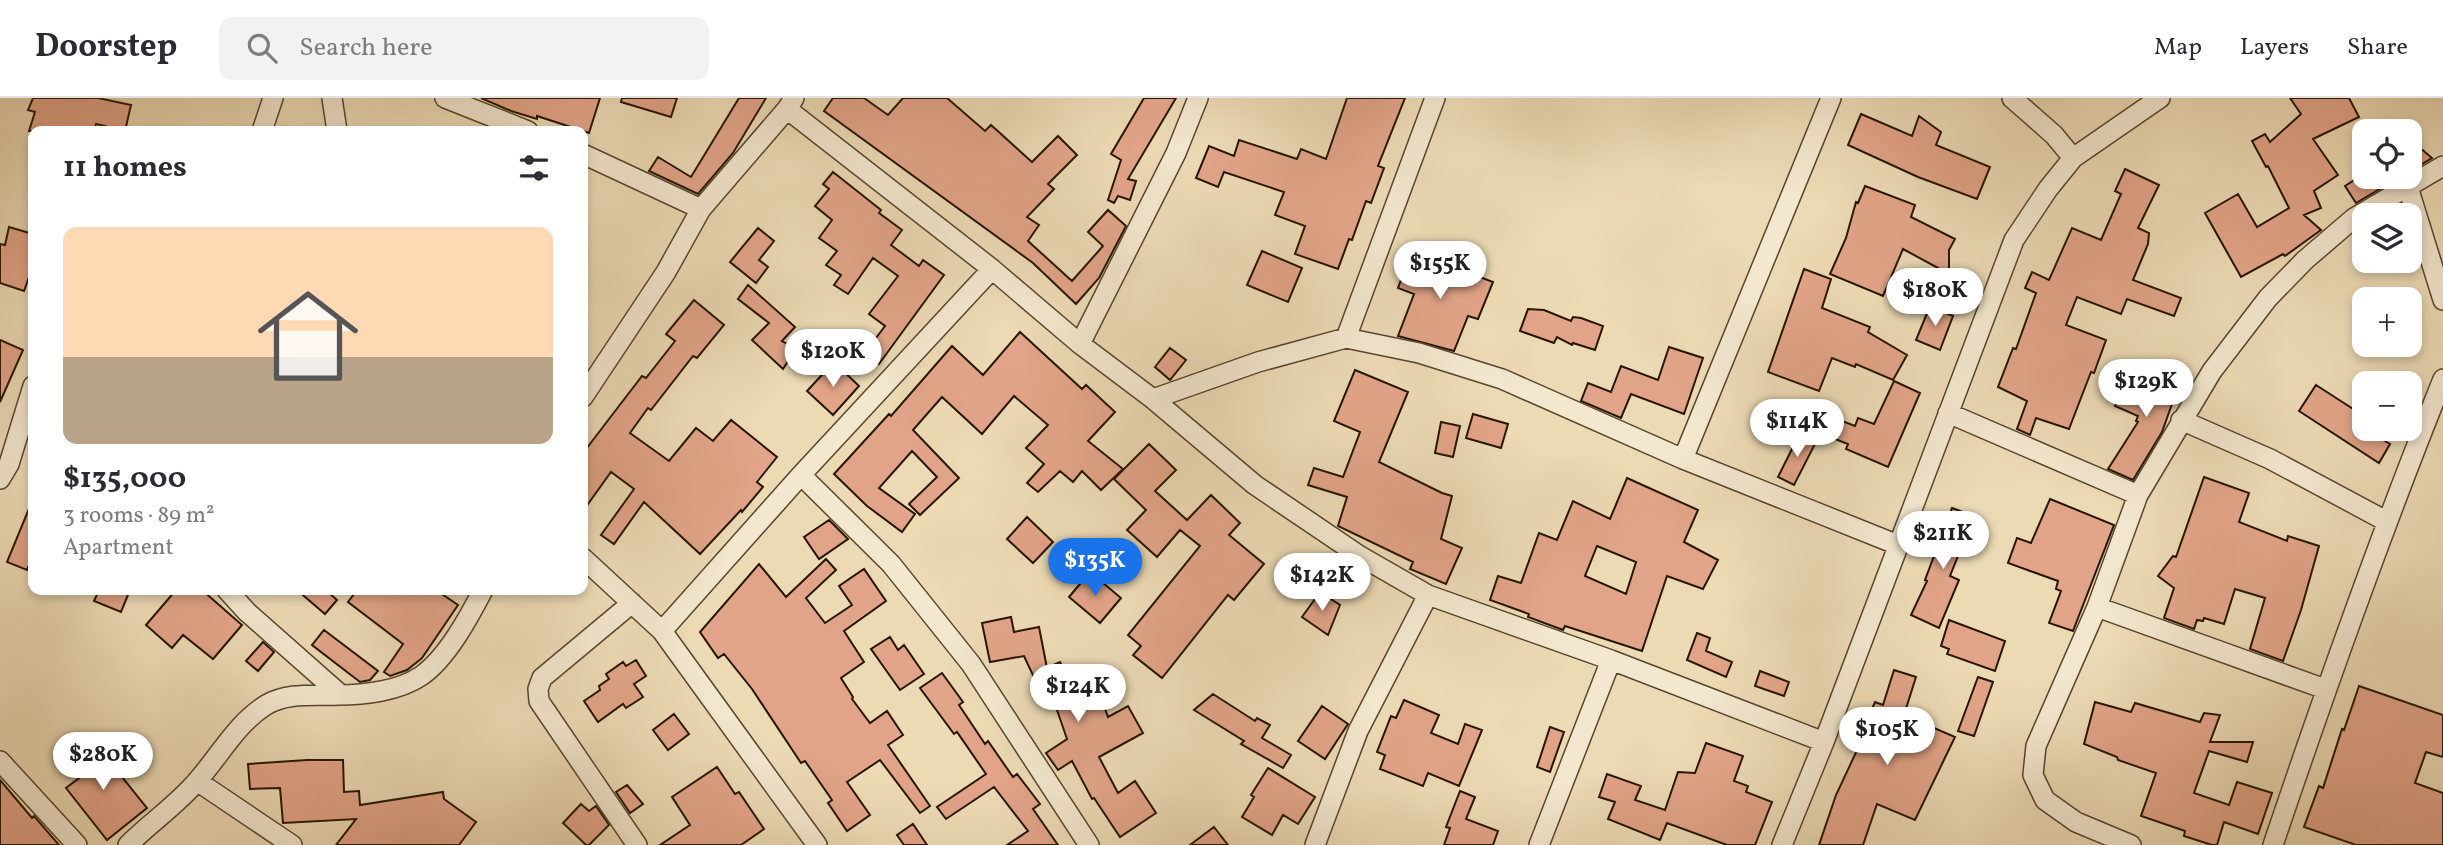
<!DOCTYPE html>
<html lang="en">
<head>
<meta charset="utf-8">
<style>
	:root { --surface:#fff; --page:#f2f2f3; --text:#2b2b33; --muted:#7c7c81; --line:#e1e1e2; --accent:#1a73e8 }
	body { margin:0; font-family:Vollkorn,serif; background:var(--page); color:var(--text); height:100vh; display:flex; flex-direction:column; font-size:26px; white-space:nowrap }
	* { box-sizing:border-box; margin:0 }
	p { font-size:23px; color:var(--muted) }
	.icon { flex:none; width:38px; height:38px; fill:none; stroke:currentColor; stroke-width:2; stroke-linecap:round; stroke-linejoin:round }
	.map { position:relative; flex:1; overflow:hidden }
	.sheet { position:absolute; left:28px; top:28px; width:560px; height:469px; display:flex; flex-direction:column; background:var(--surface); border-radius:14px; box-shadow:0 4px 10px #0003 }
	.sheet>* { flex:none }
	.fabs { position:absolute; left:2352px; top:21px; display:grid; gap:14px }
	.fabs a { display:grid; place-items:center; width:70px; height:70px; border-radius:14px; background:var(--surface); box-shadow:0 4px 10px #0003; font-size:35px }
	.price { position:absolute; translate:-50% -60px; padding:0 16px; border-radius:24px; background:#fff; color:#222; font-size:23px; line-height:46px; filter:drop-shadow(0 2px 4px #0008) }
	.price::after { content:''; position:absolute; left:50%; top:42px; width:21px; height:16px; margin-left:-10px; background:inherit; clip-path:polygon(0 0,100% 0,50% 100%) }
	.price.on { background:var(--accent); color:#fff }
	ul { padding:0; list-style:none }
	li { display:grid; align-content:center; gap:14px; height:371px; padding:0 35px }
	li span { display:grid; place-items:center; height:217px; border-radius:14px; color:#555 }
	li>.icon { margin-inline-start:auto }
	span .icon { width:126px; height:126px; fill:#fffc; stroke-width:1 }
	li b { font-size:30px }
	h2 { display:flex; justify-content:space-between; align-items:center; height:84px; padding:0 35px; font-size:30px }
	header { display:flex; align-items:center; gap:42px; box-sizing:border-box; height:98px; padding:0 35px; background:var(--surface); border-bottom:2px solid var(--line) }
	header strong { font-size:33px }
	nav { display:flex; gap:38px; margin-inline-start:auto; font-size:24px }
	.search { width:490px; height:63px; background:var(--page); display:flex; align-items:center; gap:18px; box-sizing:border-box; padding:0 24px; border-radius:14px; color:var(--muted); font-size:26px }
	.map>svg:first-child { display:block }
	.building { fill:#e2a488; stroke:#271500; stroke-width:2; fill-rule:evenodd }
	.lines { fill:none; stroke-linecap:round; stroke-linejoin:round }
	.minor-casing { stroke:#58462d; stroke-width:22 }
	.minor { stroke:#f3e7cf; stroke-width:19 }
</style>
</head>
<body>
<header>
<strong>Doorstep</strong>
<div class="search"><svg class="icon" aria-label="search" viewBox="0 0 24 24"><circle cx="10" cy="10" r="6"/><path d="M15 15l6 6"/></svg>Search here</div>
<nav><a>Map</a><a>Layers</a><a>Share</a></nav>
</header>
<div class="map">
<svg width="2443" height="747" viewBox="0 0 2443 747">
	<rect width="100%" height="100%" fill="#ecdab5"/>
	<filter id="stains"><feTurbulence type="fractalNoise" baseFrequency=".00286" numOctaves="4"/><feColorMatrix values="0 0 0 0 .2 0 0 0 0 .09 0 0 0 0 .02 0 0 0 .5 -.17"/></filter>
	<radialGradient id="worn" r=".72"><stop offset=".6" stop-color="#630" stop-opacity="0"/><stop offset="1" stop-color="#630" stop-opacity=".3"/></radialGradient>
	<path class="building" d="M33,0h65l33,7 -6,26 -29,-7 -2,7h-65l6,-19 -7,-2z
		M481,0h119l-11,35 -52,-17v3l-26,-8z
		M622,0h55l-6,19 -50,-15z
		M739,0h27l-33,55 -35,41 -49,-23 9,-14 33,20z
		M833,0h31l24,17 15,-17h44l38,33 6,-6 41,37 26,-26 19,19 -29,29 6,5 -27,28 12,8 -11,16 44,40 31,-35 -15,-14 20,-22 18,16 -27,52 -23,26 -43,-41 -209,-152z
		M1144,0h32l-48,81 8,2 -6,19 -12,-4 -4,7 -6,-3 13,-40 -10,-6z
		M1347,0h58l-27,68 6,2 -13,35 -5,-2 -14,39 -3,-1 -11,30 -43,-15 10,-28 -30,-11 9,-23 -60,-20 -6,15 -22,-9 13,-32 25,10 5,-16 58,19 4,-10 25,10z
		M2290,0h59l10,19 -46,22 25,36 -24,16 7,17 -17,7 17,15 -36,26 -2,-2 -42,23 -36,-64 33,-19 19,33 32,-19 -21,-42 -2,1 -14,-26 13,-7 5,8 31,-28z
		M1861,16l51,22 7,-20 22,16 -5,13 54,22 -13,32 -59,-22 -70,-32z
		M2419,49l13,11 -22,13v-18z
		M2125,71l34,16 -21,43 11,5 -1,11 -15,36 48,18 -7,18 -47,-17 -6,15 -44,-17 -11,28 40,15 -12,33 -3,-1 -22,57 -33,-11 -6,17 -13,-6 10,-28 -29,-14 15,-39 3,1 20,-56 -11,-5 7,-16 17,8 23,-52 29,12 20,-46 -6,-3z
		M833,74l48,38 -2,3 23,17 -11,15 28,21 4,-6 21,15 -65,89 -15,-10 21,-28 -16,-12 29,-38 -25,-18 -25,36 -14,-9 7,-10 -15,-10 11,-14 -18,-13 13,-18 -17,-14 14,-17 -6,-5z
		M2359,79h41l-44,26 -11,-17z
		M1865,88l50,19 -4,12 44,22 -6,11v24l-46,-25 -20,47 -53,-22 16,-36 10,-36 2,1z
		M9,129l24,7v32l-9,25 -24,-8v-39l5,1z
		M758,130l16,13 -15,19 9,7 -12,16 -26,-21z
		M1262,153l40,17 -14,34 -41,-17z
		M1412,153l81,31 -15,37 -10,-3 -14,35 -56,-15 16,-42 -16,-6z
		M1804,171l27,10 -9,29 48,19 -2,5 39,23 -14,25 -37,-16 -1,3 -23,-9 -13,33 -51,-19z
		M748,187l47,42 -13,14 14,8 -13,20 -31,-29 17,-17 -31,-24z
		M694,202l30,25 -27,33 -4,-2 -42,54 -3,-2 -18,25 39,28 27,-33 17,13 18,-21 46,37 -20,25 6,5 -21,25 -1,-2 -41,44 -56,-52 -30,42 -13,-9 33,-46 -23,-17 -28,39v-58l59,-77 4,2 29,-37 -9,-7z
		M1930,208l23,10 -13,34 -24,-10z
		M1528,211l16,1 27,11 2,-4 8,1 22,8 -8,24 -22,-7 -1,2 -15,-8 -3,6 -34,-12z
		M1020,234l62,57 4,-4 29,27 -27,29 35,28 -22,21 -19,-19 -9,11 -13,-11 -22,21 -11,-9 17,-19 -18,-16 22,-23 -34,-29 -32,38 -40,-37 -29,33 46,48 -39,37 -11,-11 28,-27 -25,-26 -33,37 36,26 -13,18 -35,-26 -33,-32 55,-60 2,2 61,-70 31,29z
		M0,242l23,10 -23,52z
		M1669,249l34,11 -19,56 -53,-20 -10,24 -40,-17 7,-18 23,9 10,-26 37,14z
		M1170,250l16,12 -16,20 -15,-13z
		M834,264l25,24 -26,29 -26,-24z
		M2155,264l28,11 -21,59 -29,48 -25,-11 30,-47 -2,-1 2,-5 -23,-10 6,-14 19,8z
		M1355,272l53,22 -29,70 63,31 10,3 -11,43 21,9 -16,36 -36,-15 3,-7 -75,-36 9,-29 -39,-12 6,-17 29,9 17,-45 -26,-11z
		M1894,283l26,12 -32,74 -42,-18 2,-5 -36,-14 7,-18 36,14 3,-8 16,6z
		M2316,287l48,31v13l26,15 -11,19 -80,-52z
		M1473,316l35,10 -7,24 -35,-10z
		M1441,324l19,4 -7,31 -18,-4z
		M1800,335l16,9 -22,43 -16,-8z
		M1149,346l27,26 -21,21 32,29 24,-25 29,28 -11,12 35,29 -30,36 -6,-5 -66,83 -29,-23 8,-9 -13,-11 72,-89 -20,-16 -23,27 -30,-27 19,-20 -32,-31z
		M2204,379l45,16 -10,29 48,19 1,-5 31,10 -18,64 -18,51 -33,-12 15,-51 -30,-9 -11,35 -20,-6 -1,3 -6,-1 -3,9 -30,-11 10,-30 -16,-12 15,-20 3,1z
		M1627,380l71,32 -14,32 34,18 -15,29 -36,-13 -25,75 -77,-25 -2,4 -35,-13 1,-3 -39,-14 8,-24 23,7 18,-50 18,7 16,-39 37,18zM1597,448l39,16 -10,32 -41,-18z
		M33,401v57l-6,14 -20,-8z
		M2050,401l64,26 -41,106 -24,-8 12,-32 -5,-2 2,-8 -50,-18 9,-25 14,5z
		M1952,410l22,8 -24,60 9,4 -20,48 -28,-13 16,-34 -2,-1z
		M1027,419l26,25 -20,21 -26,-24z
		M829,422l19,19 -29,20 -15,-22z
		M826,461l10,11 -30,28 19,25 27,-18 -13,-19 25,-17 22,32 -42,30 20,31 -23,16 12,19 -1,2 18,24 17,-12 16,24 -15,10 42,61 -10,7 -40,-53 -33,22 23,33 -23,16 -19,-28 4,-3 -27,-39 -4,2 -49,-74 -28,-35 -6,4 -18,-26 59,-68 27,33z
		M1090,474l31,26 -21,25 -31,-26z
		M99,492h31l-9,22 -27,-11z
		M176,492h26l40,35 -29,34 -30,-24 -11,13 -26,-23z
		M297,492h29l11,10 -12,14z
		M357,492h79l22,15 -36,53 -15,12 -17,6 -6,-4 19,-28 -55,-42z
		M1320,494l20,13 -12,30 -26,-18z
		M1011,519l3,15 25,-5 8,41 13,-6 8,17 24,-8 16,46 20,-11 15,27 -44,24 19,36 17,-12 21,32 -36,24 -26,-39 -2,1 -20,-38 -14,9 -12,-17 21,-14 -19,-55 -9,4 -15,-32 -34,6 -8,-39z
		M1949,522l56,21 -10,30 -48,-17 2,-5 -8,-3z
		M324,532l54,41 -8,9 -10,2 -48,-37z
		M1697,535l13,5 -4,13 26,11 -6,15 -39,-17z
		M890,539l8,13 6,-5 20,29 -24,16 -29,-41z
		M263,544l11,10 -16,19 -12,-10z
		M636,562l10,16 -12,8 9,13 -17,11 -3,-4 -25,18 -14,-21 16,-11 -1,-4 10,-7 -3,-5 17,-12 3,4z
		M1894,572l22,7 -12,38 51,22 -40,83 -38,-16 -14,41h-44l17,-50 23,-49 -3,-1 19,-43 8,3z
		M1760,573l29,11 -5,14 -29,-10z
		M942,575l21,29 -4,3 26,39 3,-3 25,36 4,-3 23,30 -7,5 25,36h-51l21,-14 -34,-44 -48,32 -9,-12 49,-33 -29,-42 -3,2 -34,-46z
		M1978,579l15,5 -19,54 -16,-5z
		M2359,588l84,29v42l-17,-5 -11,31 28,10v52h-87l-52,-18 15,-41 4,2 19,-59 2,1z
		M1213,596l42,27 2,-3 13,7 -8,13 29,17 -8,13 -42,-24 3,-3 -50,-31z
		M1404,602l35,15 -8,18 27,11 7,-20 17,6 -23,56 -31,-13 -5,13 -43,-17 5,-14 -8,-3 14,-36 5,2z
		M2095,604l36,10 4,-9 65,19 4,-9 16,2 -10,27h43l-6,20 -38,-11 -15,42 35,12 8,-23 35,11 -14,41 -34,-12 -7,23h-5l-28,-9 1,-5 -44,-15 15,-43 -38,-13 -1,-3 -33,-13z
		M1322,608l26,18 -23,35 -27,-18z
		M674,616l15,20 -21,16 -15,-20z
		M1550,629l14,5 -14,40 -13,-5z
		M78,636l20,29 8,-6 41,51 -40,32 -41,-52 21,-16 -21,-29z
		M1706,645l37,13 -9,25 14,5 -2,6 26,10 -17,43h-28l-60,-22 -7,17 -52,-21 7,-17 -16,-5 8,-23 34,12 -6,14 30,10 13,-38 17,1z
		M307,662h36l1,32 15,-1 1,14 83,-13 1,7 32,23 -17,23h-123l20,-26 -73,4 -3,-35 -30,1 -2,-25z
		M717,669l18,27 4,-2 25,37 -23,16h-81l30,-20 -18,-28z
		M1268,670l47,29 -17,27 -15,-9 -11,20 -30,-18 12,-20 -3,-2z
		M0,682l32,38 2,-2 25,29h-59z
		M627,687l16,19 -13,9 -14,-21z
		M1460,693l15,6 -9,22 32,12 -5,14h-49l6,-17 -4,-1z
		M581,706l8,7 7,-5 13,19 -20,20h-3l-23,-22z
		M913,726l14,21h-23l-7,-10z
		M1214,729l14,18h-38z"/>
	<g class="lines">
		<defs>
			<path id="minor" d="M332,0l5,33
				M445,0l83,33
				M2012,0l42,37 19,23
				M787,11l205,160 88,75 73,55 102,86 105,71 68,39 183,65 213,82
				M262,33l11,-33
				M583,56l118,55
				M2408,89l35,113
				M1346,240l89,-240
				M1080,246l96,-191 22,-55
				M583,299l83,-125 35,-63 86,-100 7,-11
				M1153,301l105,-37 88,-24 73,15 83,26 181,80 215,86
				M1948,315l190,82
				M2181,322l89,39 116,62
				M1683,361l148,-361
				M801,377l90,89 80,100 118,181
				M0,381l9,-15 24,-78
				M583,460l79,73 155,214
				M227,492l20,22 94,83
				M632,505l-90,75 -4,11 1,12 98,144
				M2097,509l228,82
				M662,533l139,-156 191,-206
				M0,663l77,84
				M197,683l95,64
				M128,747c22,-22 50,-41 70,-65 23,-26 38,-56 68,-75 22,-13 48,-9 73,-10 25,0 60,-4 82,-19 26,-18 48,-59 62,-86
				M1315,747l43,-114 70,-136
				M1539,747l72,-185
				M1782,747l42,-103 190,-502 34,-51 25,-31 87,-60
				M2131,747l-55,-23 -31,-22 -12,-25 3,-29 61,-139 41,-112 74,-124 56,-73 37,-38 49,-42 89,-52
				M2273,747c53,-157 108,-312 170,-466"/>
		</defs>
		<use href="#minor" class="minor-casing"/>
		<use href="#minor" class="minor"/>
	</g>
	<rect width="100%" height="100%" filter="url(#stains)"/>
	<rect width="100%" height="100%" fill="url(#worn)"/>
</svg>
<div class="fabs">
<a><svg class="icon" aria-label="locate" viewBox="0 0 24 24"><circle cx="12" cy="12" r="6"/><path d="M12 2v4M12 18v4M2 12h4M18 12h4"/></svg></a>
<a><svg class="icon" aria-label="layers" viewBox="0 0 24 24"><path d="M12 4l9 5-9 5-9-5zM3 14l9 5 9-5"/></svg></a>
<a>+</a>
<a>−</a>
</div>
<b class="price" style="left:1440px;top:203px">$155K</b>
<b class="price" style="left:1935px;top:230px">$180K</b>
<b class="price" style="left:833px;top:291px">$120K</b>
<b class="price" style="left:2146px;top:321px">$129K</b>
<b class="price" style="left:1797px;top:361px">$114K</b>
<b class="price" style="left:1943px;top:473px">$211K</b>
<b class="price on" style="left:1095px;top:500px">$135K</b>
<b class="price" style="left:1322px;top:515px">$142K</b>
<b class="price" style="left:1078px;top:626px">$124K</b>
<b class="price" style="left:1887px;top:669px">$105K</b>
<b class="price" style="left:103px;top:694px">$280K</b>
<section class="sheet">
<h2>11 homes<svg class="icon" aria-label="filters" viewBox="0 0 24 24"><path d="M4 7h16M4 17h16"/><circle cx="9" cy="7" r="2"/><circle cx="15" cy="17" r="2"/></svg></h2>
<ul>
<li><span style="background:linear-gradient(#ffd9b3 60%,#b9a48a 0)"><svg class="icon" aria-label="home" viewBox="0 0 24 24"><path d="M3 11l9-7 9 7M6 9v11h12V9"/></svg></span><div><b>$135,000</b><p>3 rooms · 89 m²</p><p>Apartment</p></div></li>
</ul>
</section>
</div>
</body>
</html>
